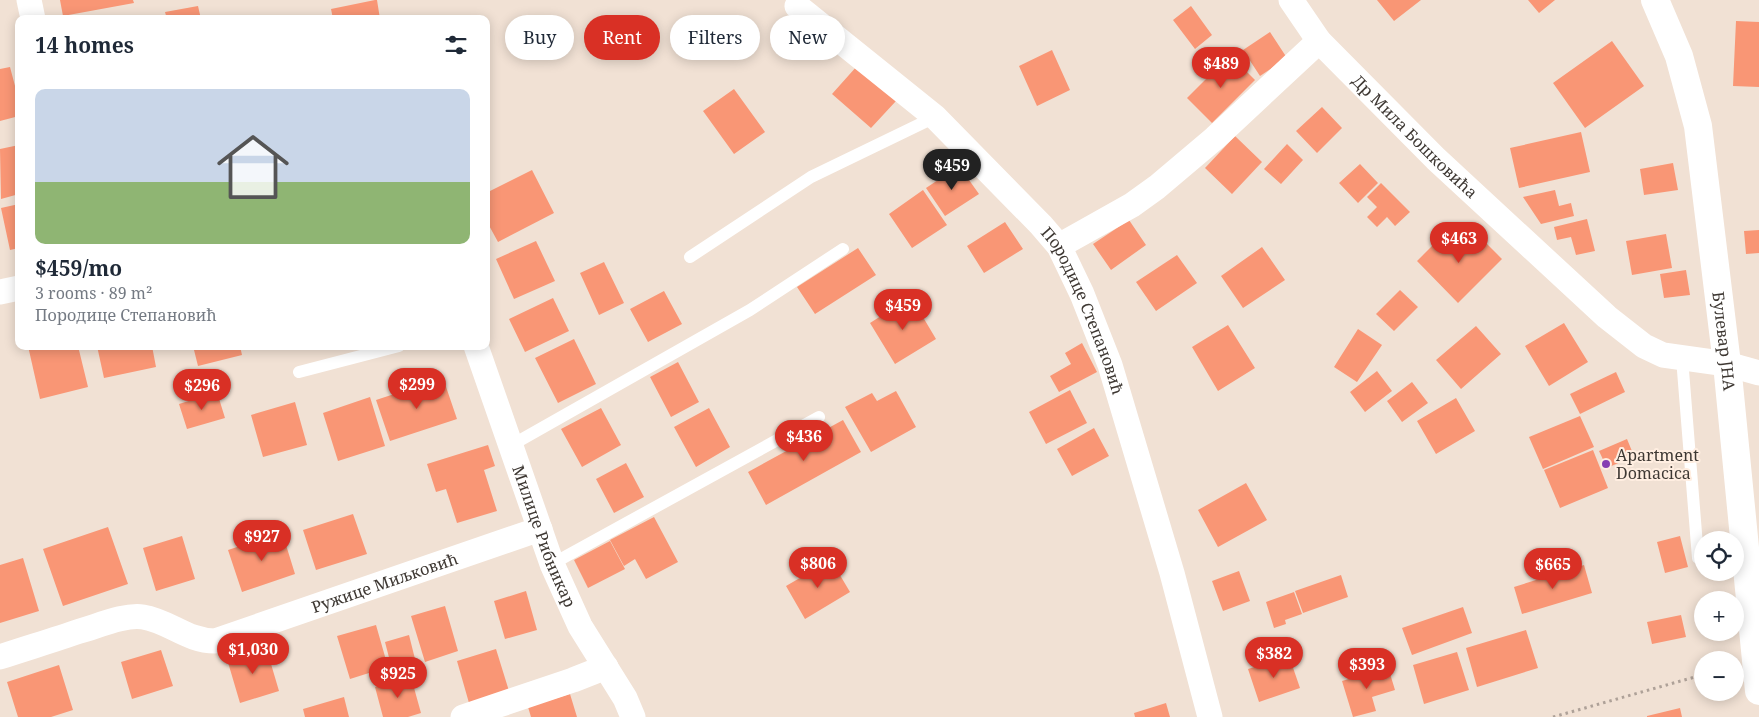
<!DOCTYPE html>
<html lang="en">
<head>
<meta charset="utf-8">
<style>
	:root { --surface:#fff; --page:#f6f6f7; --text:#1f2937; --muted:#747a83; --line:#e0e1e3; --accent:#d93025 }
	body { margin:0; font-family:"Noto Serif",serif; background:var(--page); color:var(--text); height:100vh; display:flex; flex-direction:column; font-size:19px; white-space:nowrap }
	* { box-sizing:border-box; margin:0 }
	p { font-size:16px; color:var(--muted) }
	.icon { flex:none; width:28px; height:28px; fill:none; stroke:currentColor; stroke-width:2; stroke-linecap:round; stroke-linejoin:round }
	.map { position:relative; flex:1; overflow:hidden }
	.details { position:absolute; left:15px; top:15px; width:475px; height:335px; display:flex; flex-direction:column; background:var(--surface); border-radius:10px; box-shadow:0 2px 12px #0003 }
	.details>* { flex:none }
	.guide { position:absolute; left:505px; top:15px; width:475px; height:45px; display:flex; gap:10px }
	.fabs { position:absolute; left:1694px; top:531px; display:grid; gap:10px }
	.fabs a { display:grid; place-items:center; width:50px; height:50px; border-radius:50%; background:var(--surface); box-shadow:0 2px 12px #0003; font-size:25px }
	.price { position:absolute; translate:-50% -42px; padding:0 11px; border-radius:18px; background:var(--accent); color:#fff; font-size:16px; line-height:32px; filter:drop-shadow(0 1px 2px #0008) }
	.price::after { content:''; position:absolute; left:50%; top:30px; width:15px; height:11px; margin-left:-8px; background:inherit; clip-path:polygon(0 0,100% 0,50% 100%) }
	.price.selected { background:#222; color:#fff }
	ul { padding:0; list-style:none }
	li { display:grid; align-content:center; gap:10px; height:265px; padding:0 20px }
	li+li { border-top:1px solid var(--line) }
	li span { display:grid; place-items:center; height:155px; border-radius:10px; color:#555 }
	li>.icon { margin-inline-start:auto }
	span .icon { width:90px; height:90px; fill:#fffc; stroke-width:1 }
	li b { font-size:21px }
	h2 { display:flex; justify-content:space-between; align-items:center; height:60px; padding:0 20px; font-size:21px }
	.chip { padding:0 18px; border-radius:22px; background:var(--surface); box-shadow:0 2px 12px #0003; font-size:18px; line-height:45px }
	.chip.selected { background:var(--accent); color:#fff }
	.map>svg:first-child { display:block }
	.building { fill:#f99675 }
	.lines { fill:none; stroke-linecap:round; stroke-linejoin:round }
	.path { stroke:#aea198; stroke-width:3; stroke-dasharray:2.5 4; stroke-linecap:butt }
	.service { stroke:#fff; stroke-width:12 }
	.minor { stroke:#fff; stroke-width:25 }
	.secondary { stroke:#fff; stroke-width:28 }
	.poi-dot { fill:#873fb2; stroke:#ffeee1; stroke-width:2 }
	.labels { text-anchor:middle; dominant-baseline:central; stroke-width:4; stroke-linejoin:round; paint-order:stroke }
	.street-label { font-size:16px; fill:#3e3833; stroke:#ffeee1 }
	.poi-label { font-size:16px; fill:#3e3833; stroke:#ffeee1; text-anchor:start }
</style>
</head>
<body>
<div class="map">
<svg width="1759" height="717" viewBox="0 0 1759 717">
	<rect width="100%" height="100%" fill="#f1e1d4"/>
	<path class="building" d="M60,0h73l1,3 -71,13z
		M375,0h2l3,19h-47l-2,-10z
		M1377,0h44l-27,21z
		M1528,0h27l-16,13z
		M198,6l3,13h-34l-2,-7z
		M1191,6l21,29 -17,14 -22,-29z
		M1736,21l23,1v65l-26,-1z
		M1270,32l17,26 -27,18 -17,-26z
		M1612,41l32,45 -59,42 -32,-45z
		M1052,50l18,40 -33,16 -18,-40z
		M1230,55l25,25 -43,43 -25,-25z
		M857,66l39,35 -25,27 -39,-34z
		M10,67l9,34v15l-19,5v-52z
		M734,89l31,43 -31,22 -31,-43z
		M1322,107l20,21 -25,25 -21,-22z
		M1581,132l9,40 -71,16 -9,-40z
		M1235,136l27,26 -30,32 -27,-26z
		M1287,144l16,16 -22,24 -17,-15z
		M19,145v49l-18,5 -1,-50z
		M1673,163l5,27 -34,5 -4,-26z
		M1360,164l18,19 -20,20 -19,-20z
		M959,166l20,28 -34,22 -19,-28z
		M532,170l22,43 -56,29 -12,-22v-27z
		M1381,183l29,29 -15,14 -8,-9 -10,10 -10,-10 10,-10 -10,-10z
		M923,190l24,35 -35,23 -23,-34z
		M1555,190l4,16 12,-3 3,13 -33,8 -18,-27z
		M19,204v44l-9,2 -9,-42z
		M1587,219l8,32 -19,4 -5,-18 -14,3 -3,-13z
		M1129,220l17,25 -35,25 -18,-26z
		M1005,222l18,27 -39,24 -17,-27z
		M1759,230v23l-13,1 -2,-23z
		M1446,232l16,16 15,-14 25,25 -44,44 -41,-42z
		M1666,234l6,34 -40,7 -6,-34z
		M536,241l19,40 -41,18 -18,-40z
		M1262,247l23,33 -42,28 -22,-32z
		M858,248l18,27 -61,39 -18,-27z
		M1177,255l20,28 -41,28 -20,-29z
		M604,262l20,41 -25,12 -19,-42z
		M1686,270l4,25 -26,3 -4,-24z
		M1400,290l18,17 -24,24 -18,-17z
		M664,291l18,33 -34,18 -18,-33z
		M911,297l25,42 -41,25 -25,-41z
		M553,298l16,33 -44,21 -16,-33z
		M1564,323l24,39 -39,24 -24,-40z
		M1228,325l27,43 -37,23 -26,-44z
		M1476,326l25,28 -40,35 -25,-29z
		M1358,329l24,16 -25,37 -23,-15z
		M574,339l22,45 -38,19 -23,-45z
		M1082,343l15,29 -38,20 -9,-16 21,-12 -6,-11z
		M28,346h50l10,41 -48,12z
		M97,346h55l4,21 -52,11z
		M193,346h47l2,9 -44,11z
		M678,362l21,40 -28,15 -21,-40z
		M1377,371l15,20 -27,21 -15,-20z
		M1616,372l9,20 -45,22 -10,-20z
		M443,378l14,41 -67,22 -14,-41z
		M1412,382l16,21 -26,19 -15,-21z
		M1070,390l17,33 -41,21 -17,-32z
		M896,391l20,36 -45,25 -26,-45 27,-14 5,8z
		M217,392l8,26 -38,11 -8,-25z
		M370,397l15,49 -47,15 -15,-48z
		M1456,398l19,33 -39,23 -19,-33z
		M295,402l12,43 -44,12 -12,-42z
		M601,408l20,37 -39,22 -21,-38z
		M709,408l21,39 -34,20 -22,-40z
		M1580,416l14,31 -51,22 -14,-32z
		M843,420l18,32 -95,53 -18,-33z
		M1094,428l15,28 -37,20 -15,-27z
		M1627,439l7,17 -27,12 -8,-17z
		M488,445l7,21 -11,4 13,41 -40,12 -11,-34 -10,3 -9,-28z
		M1593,450l15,38 -48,20 -16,-38z
		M626,463l18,34 -30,16 -18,-34z
		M1246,483l21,37 -49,27 -20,-37z
		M353,514l14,40 -51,16 -13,-40z
		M654,517l24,45 -32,17 -11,-20 -11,7 -14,-26z
		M108,527l20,57 -65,22 -20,-57z
		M282,532l13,42 -53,18 -14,-42z
		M182,536l13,43 -39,12 -13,-43z
		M1680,536l8,31 -23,6 -8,-31z
		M610,541l15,28 -37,19 -14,-28z
		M23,558l16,53 -39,12v-58z
		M831,560l19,32 -45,27 -19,-33z
		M1584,565l8,28 -70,21 -8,-27z
		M1239,571l11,30 -27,10 -11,-30z
		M1341,575l7,22 -45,16 -8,-22z
		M526,591l11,39 -32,9 -11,-38z
		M1294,592l8,22 -17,6 1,4 -12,4 -8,-26z
		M445,606l13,45 -33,11 -14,-46z
		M1463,607l9,26 -60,22 -10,-27z
		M1681,615l5,22 -34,7 -5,-22z
		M376,625l12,42 -38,12 -13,-43z
		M1526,630l12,38 -61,19 -11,-39z
		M409,635l8,32 -24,6 -8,-31z
		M266,647l13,44 -39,12 -13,-44z
		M496,649l13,42 -40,12 -12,-42z
		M161,650l12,36 -41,13 -11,-37z
		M1457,652l12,38 -45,14 -11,-39z
		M1289,656l11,32 -41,14 -11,-33z
		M59,665l14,45 -22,7h-33l-11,-35z
		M1388,667l7,23 -23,7 4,14 -23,6 -11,-36z
		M411,677l10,36 -13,4h-25l-8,-30z
		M570,694l7,23h-46l-3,-10z
		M344,697l5,20h-44l-2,-8z
		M1166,703l4,14h-35l-1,-4z
		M1680,708l2,9h-35v-1z"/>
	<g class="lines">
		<path class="path" d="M1553,717l149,-42"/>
		<path class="service" d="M690,257l121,-80 124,-60
			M1682,358l16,200
			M299,372l100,-26
			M510,446l240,-136 93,-61
			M552,564l267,-147"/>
		<g class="minor">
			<path d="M29,0l4,19"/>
			<path id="s1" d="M1291,0l28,41 117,118 171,158 37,29 19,9 64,9 32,9"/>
			<path id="s2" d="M797,6l138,111 106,108 18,21 23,48 28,71 62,208 38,144"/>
			<path d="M1059,246l73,-41 25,-18 58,-49 104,-97"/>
			<path d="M0,292l19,-4"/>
			<path id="s3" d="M476,346l76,218 28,62 45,72 8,19"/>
			<path id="s4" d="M0,657c27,-9 54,-17 80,-26 18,-5 45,-17 63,-14 26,4 44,24 72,24l325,-112"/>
			<path d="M463,717l110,-37 33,-13"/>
		</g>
		<path class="secondary" id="s5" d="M1655,0l24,56 19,70 29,238 32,327"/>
	</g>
	<circle class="poi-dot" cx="1606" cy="464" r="5"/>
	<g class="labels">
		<g class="street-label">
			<text stroke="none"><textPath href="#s1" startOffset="185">Др Мила Бошковића</textPath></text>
			<text stroke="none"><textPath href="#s2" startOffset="425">Породице Степановић</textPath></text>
			<text stroke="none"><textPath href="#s5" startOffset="350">Булевар ЈНА</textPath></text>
			<text stroke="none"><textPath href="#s3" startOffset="202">Милице Рибникар</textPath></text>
			<text stroke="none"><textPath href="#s4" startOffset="405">Ружице Миљковић</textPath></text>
		</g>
		<g class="poi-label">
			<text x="1616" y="455">Apartment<tspan x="1616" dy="18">Domacica</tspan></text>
		</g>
	</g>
</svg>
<div class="fabs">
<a><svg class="icon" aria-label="locate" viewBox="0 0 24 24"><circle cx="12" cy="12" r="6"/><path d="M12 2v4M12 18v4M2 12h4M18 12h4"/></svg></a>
<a>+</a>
<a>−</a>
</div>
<b class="price" style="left:1221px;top:89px">$489</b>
<b class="price selected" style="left:952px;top:191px">$459</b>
<b class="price" style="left:1459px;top:264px">$463</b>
<b class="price" style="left:903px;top:331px">$459</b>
<b class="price" style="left:417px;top:410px">$299</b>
<b class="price" style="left:202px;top:411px">$296</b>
<b class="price" style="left:804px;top:462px">$436</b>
<b class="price" style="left:262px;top:562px">$927</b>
<b class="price" style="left:818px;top:589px">$806</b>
<b class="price" style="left:1553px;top:590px">$665</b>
<b class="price" style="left:253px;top:675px">$1,030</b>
<b class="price" style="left:1274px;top:679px">$382</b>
<b class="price" style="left:1367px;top:690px">$393</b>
<b class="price" style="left:398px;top:699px">$925</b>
<div class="guide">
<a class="chip">Buy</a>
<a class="chip selected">Rent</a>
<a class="chip">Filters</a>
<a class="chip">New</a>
</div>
<section class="details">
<h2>14 homes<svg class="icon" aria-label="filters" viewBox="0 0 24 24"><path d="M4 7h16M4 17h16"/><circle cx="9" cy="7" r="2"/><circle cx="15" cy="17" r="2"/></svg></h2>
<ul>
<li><span style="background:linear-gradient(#c9d6e8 60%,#8fb573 0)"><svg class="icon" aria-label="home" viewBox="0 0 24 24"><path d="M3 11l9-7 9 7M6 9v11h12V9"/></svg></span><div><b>$459/mo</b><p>3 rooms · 89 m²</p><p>Породице Степановић</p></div></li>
</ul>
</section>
</div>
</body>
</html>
